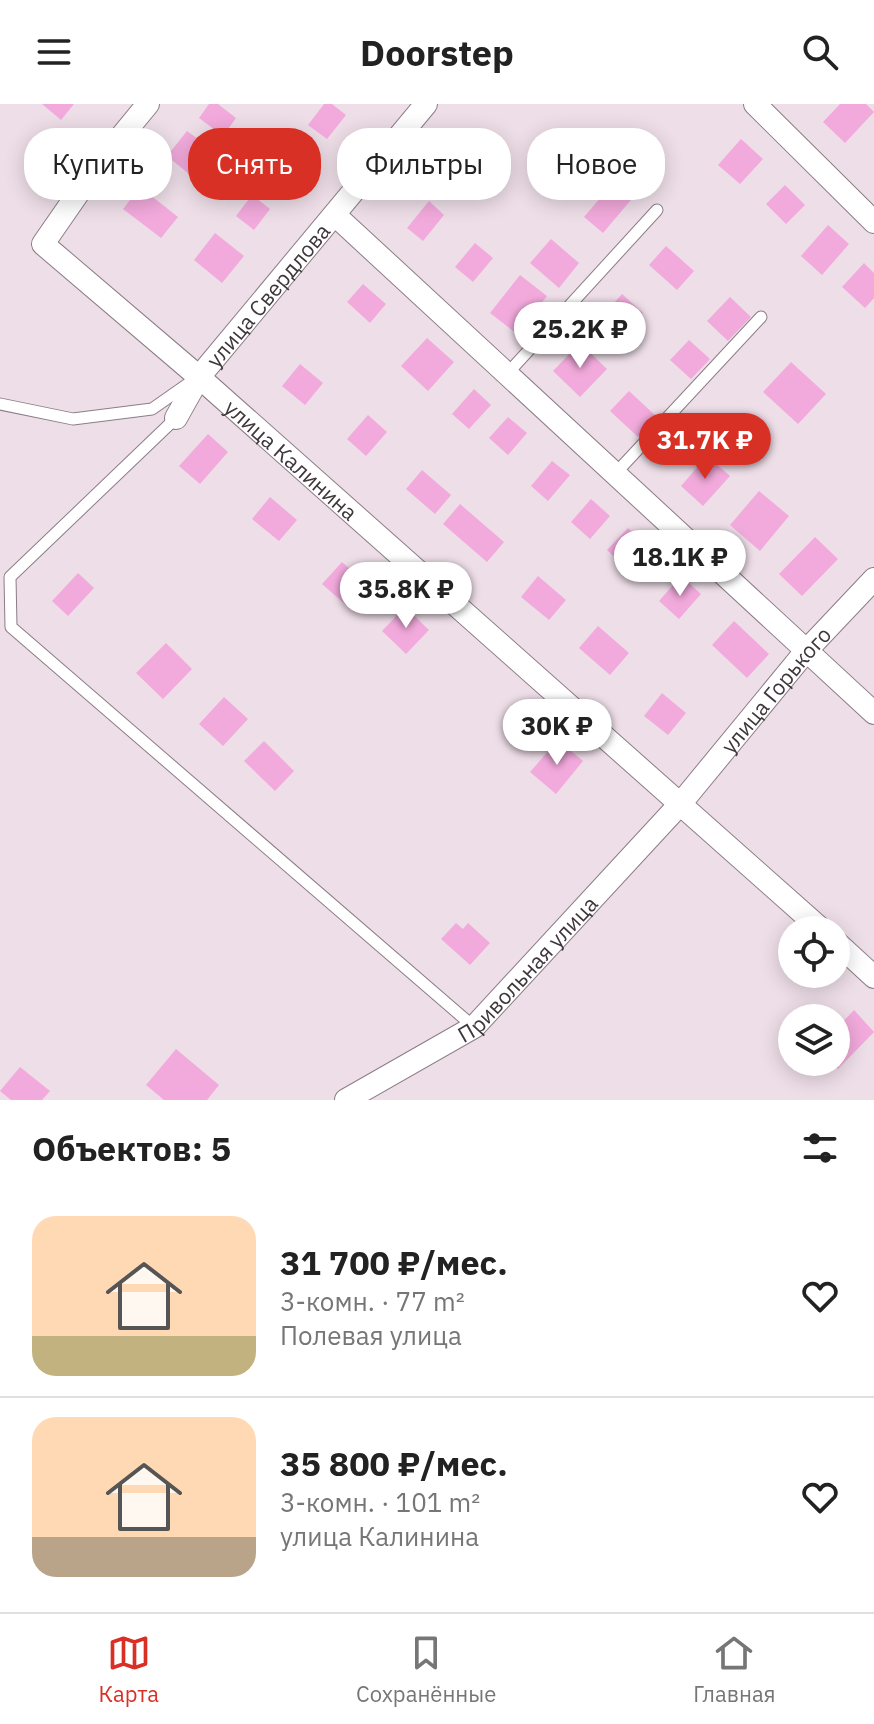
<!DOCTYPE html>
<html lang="ru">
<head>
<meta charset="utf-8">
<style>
	:root { --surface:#fff; --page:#f2f2f2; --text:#222; --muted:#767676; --line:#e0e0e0; --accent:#d93025 }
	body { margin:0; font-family:"IBM Plex Sans",sans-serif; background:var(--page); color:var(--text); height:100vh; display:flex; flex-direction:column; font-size:30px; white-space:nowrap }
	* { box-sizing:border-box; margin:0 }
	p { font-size:26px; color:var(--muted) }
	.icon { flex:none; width:44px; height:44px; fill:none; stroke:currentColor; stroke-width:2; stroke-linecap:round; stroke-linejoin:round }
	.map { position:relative; height:996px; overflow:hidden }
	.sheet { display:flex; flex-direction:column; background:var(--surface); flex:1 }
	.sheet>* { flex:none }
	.banner { position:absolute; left:24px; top:24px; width:826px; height:72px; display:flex; gap:16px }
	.controls { position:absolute; left:778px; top:812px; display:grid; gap:16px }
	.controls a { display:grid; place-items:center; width:72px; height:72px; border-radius:50%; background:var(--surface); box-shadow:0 4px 20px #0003; font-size:40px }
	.price { position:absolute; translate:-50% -68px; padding:0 18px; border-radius:28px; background:#fff; color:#222; font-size:26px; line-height:52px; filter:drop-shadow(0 2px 4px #0008) }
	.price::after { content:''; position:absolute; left:50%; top:48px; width:24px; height:18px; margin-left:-12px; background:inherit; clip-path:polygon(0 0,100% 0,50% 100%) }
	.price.on { background:var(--accent); color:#fff }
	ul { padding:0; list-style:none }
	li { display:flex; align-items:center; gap:24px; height:200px; padding:0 32px }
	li+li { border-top:2px solid var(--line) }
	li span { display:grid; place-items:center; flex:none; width:224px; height:160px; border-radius:24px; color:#555 }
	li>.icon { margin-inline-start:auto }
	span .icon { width:96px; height:96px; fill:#fffc; stroke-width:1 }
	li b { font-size:34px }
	h2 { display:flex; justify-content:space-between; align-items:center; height:96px; padding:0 32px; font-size:34px }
	.tag { padding:0 28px; border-radius:32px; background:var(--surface); box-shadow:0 4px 20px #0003; font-size:28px; line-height:72px }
	.tag.on { background:var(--accent); color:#fff }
	header { display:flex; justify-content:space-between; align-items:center; height:104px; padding:0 32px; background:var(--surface); font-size:36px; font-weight:800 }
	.dock { display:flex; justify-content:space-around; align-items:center; height:112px; border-top:2px solid var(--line); background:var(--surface); font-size:22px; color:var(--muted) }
	.dock a { display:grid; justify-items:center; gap:4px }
	.dock .on { color:var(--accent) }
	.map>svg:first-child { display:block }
	.building { fill:#f2aadc }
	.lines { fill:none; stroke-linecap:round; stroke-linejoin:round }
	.lane-casing { stroke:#8b7d86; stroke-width:13 }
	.street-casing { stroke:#8b7d86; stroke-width:24 }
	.lane { stroke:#fff; stroke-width:11 }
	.street { stroke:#fff; stroke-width:22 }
	.labels { text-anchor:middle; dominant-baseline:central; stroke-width:8; stroke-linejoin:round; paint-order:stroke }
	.street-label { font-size:22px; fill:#3e373b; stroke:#fbebf6 }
</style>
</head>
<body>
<header><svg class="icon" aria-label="menu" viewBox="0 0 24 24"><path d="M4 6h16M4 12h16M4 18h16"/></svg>Doorstep<svg class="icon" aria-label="search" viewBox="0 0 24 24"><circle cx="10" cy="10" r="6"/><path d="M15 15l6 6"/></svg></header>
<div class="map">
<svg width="874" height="996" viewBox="0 0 874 996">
	<rect width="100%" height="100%" fill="#eedee8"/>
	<path class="building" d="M42,0h32l-13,16z
		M209,0h9l18,14 -13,18 -24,-18z
		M324,0h8l14,11 -19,24 -19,-14z
		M840,0h26l8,8 -29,31 -22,-21z
		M481,26l24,21 -34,41 -25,-20z
		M187,27l23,17 -21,26 -22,-18z
		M741,35l22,20 -23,25 -22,-19z
		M293,45l16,14 -22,26 -16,-14z
		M617,74l19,16 -33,39 -19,-16z
		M785,81l20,20 -19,19 -20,-20z
		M140,83l38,30 -17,21 -38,-29z
		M252,91l18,14 -16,21 -18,-14z
		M429,97l15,14 -21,26 -16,-13z
		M828,121l21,19 -27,31 -21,-19z
		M215,129l29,23 -22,27 -28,-23z
		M551,135l28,24 -20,25 -29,-25z
		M475,139l18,15 -20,24 -18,-15z
		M666,142l28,25 -17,19 -28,-25z
		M864,159l10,10v25l-9,10 -23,-21z
		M520,171l27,21 -30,38 -27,-21z
		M363,180l23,20 -16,19 -23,-21z
		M622,190l21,19 -17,19 -21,-19z
		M730,193l21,20 -23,24 -21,-20z
		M427,234l27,24 -26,29 -27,-25z
		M689,236l21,19 -19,20 -21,-19z
		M580,239l27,26 -27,28 -27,-26z
		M791,258l35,32 -28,30 -35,-32z
		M300,260l23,19 -18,22 -23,-19z
		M474,285l17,16 -22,24 -17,-15z
		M629,287l28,26 -19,20 -28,-26z
		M368,311l19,17 -21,24 -19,-17z
		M508,313l19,16 -19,22 -19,-17z
		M208,330l20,18 -28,32 -21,-18z
		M707,352l23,20 -27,30 -22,-20z
		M552,357l18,14 -22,26 -17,-15z
		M422,366l29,25 -16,19 -29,-25z
		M759,387l30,25 -29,35 -30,-26z
		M270,393l27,23 -18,21 -27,-22z
		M591,395l19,17 -20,23 -19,-17z
		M460,400l44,38 -17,20 -44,-38z
		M628,424l23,21 -22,22 -22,-21z
		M815,433l23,22 -36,37 -23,-22z
		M342,458l32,28 -20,22 -32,-28z
		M78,469l16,15 -26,28 -16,-15z
		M538,472l28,24 -17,20 -28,-23z
		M681,472l20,18 -22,25 -20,-18z
		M405,503l24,23 -23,24 -24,-23z
		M734,517l35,33 -22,24 -35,-33z
		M598,522l31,27 -19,22 -31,-27z
		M166,539l26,26 -29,30 -27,-26z
		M662,589l24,20 -18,22 -24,-19z
		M224,593l24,22 -25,27 -24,-22z
		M558,636l25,21 -27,33 -26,-22z
		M264,637l30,30 -19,20 -31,-30z
		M456,819l7,6 5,-6 22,20 -20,22 -29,-26z
		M854,906l20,22 -36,37 -7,-7h5v-33z
		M176,945l43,36 -12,15h-43l-18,-15z
		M20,963l30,24 -8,9h-31l-11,-9z"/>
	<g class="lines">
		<defs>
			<path id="lane" d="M507,270l150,-164
				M0,300l73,15 79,-10 40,-28
				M176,314l-166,159 1,50 463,400
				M614,371l147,-158"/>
			<g id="street">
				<path id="s1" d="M148,0l-51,62 -54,78 156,133 623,553"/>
				<path d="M755,0l119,118"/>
				<path d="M336,112l538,497"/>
				<path id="s2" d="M176,314l23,-41 227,-273"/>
				<path d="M836,838l38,35"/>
				<path id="s3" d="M346,996l128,-73 207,-224 125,-152 68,-72"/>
			</g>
		</defs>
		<use href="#lane" class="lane-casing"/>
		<use href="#street" class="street-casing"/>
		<use href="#lane" class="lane"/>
		<use href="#street" class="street"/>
	</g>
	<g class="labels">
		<g class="street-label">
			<text stroke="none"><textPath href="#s2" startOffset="154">улица Свердлова</textPath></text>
			<text stroke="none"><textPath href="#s1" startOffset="504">улица Калинина</textPath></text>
			<text stroke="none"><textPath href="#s3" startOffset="600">улица Горького</textPath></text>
			<text stroke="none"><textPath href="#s3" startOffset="226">Привольная улица</textPath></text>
		</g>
	</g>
</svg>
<div class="controls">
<a><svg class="icon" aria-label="locate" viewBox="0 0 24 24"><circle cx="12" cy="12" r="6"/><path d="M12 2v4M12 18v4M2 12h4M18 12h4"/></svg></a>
<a><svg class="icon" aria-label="layers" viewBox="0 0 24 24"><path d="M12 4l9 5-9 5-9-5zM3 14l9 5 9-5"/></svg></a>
</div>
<b class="price" style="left:580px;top:266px">25.2K ₽</b>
<b class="price on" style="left:705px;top:377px">31.7K ₽</b>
<b class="price" style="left:680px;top:494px">18.1K ₽</b>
<b class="price" style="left:406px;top:526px">35.8K ₽</b>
<b class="price" style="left:557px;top:663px">30K ₽</b>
<div class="banner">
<a class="tag">Купить</a>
<a class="tag on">Снять</a>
<a class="tag">Фильтры</a>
<a class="tag">Новое</a>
</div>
</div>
<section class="sheet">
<h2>Объектов: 5<svg class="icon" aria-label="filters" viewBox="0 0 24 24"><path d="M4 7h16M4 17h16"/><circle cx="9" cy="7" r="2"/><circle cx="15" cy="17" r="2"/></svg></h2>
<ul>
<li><span style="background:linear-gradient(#ffd9b3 75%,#c2b280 0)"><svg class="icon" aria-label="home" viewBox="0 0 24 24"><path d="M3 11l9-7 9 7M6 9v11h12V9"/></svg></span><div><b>31 700 ₽/мес.</b><p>3-комн. · 77 m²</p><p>Полевая улица</p></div><svg class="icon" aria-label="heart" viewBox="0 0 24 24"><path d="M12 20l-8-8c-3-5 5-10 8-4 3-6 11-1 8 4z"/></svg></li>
<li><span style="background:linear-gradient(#ffd9b3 75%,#b9a48a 0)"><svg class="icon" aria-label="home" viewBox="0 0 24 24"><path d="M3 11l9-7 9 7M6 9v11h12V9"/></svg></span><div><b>35 800 ₽/мес.</b><p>3-комн. · 101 m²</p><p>улица Калинина</p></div><svg class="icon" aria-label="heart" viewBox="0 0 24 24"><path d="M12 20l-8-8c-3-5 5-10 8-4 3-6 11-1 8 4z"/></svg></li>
</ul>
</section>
<nav class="dock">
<a class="on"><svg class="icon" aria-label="map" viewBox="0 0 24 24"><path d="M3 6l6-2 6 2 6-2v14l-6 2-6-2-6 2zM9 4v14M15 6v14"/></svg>Карта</a>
<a><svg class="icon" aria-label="saved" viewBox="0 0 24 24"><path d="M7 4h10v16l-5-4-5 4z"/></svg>Сохранённые</a>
<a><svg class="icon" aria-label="home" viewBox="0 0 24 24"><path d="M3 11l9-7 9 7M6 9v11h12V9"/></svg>Главная</a>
</nav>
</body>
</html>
